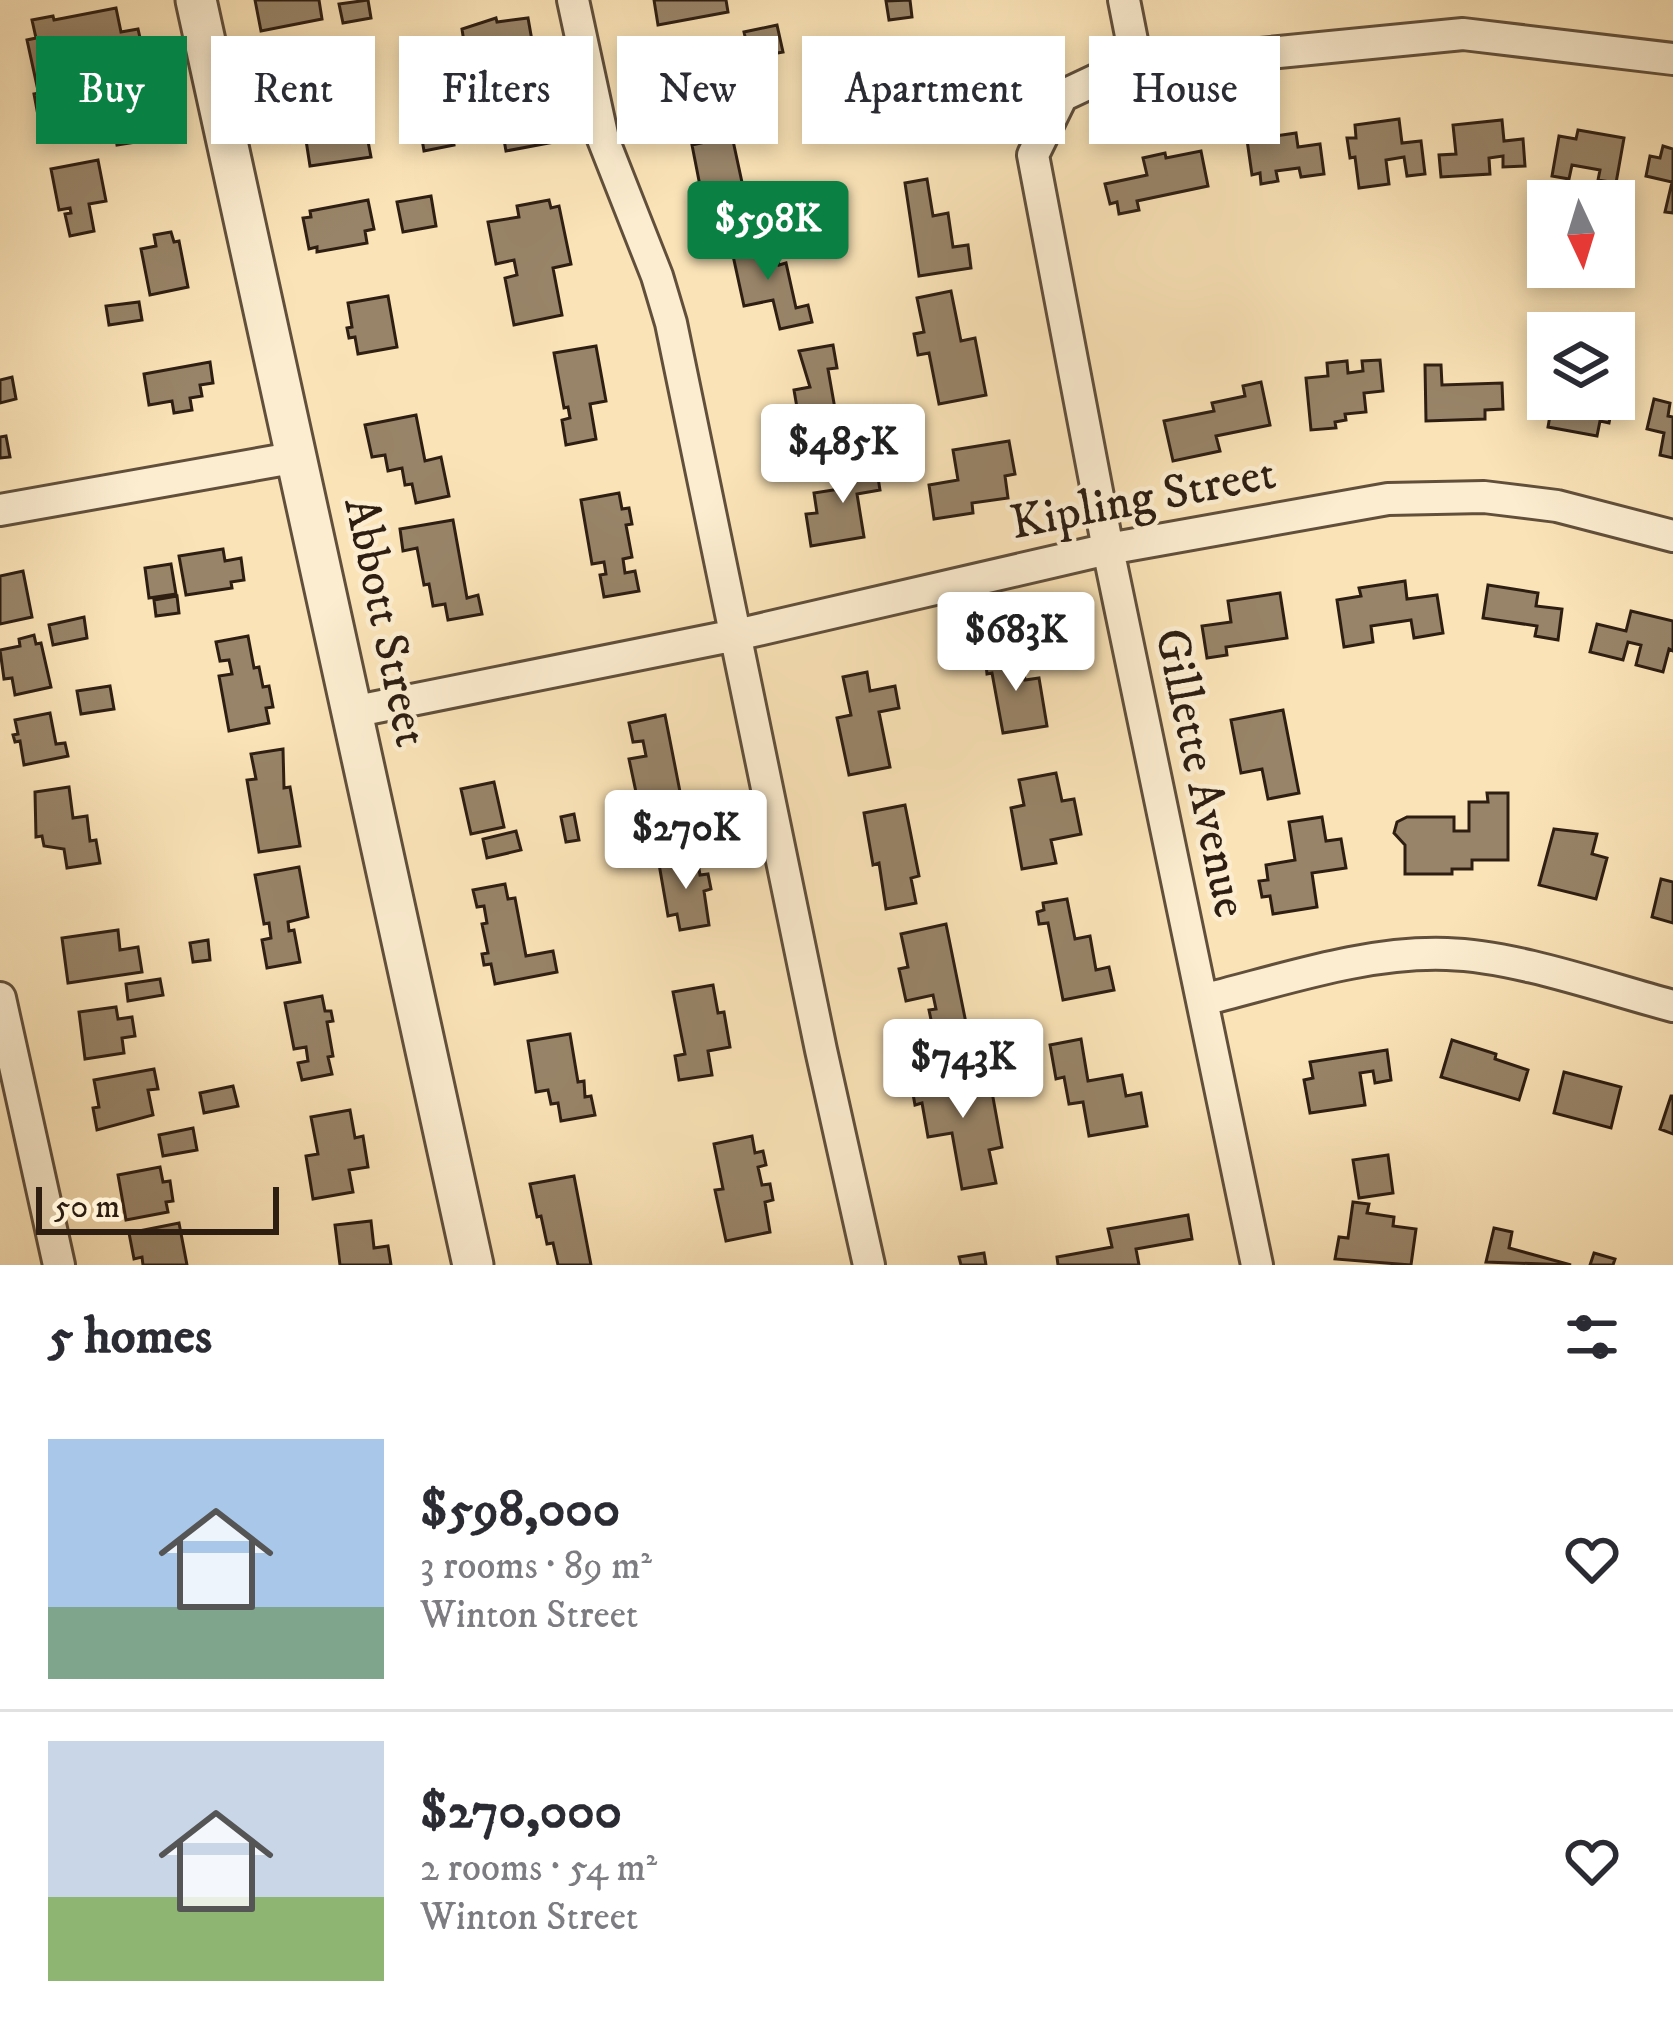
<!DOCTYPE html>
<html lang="en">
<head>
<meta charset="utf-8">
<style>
	:root { --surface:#fff; --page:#f2f2f3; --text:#2b2b33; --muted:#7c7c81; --line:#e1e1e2; --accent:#0b8043 }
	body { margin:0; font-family:"IM FELL DW Pica",serif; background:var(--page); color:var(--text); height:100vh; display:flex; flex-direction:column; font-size:45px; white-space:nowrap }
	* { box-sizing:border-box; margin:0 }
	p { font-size:39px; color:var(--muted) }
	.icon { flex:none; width:66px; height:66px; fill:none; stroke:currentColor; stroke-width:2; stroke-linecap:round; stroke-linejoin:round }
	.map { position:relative; height:1265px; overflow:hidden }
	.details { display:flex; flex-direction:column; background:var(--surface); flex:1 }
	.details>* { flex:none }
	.top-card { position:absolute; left:36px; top:36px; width:1602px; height:108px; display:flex; gap:24px }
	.needle { width:78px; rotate:176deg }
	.fabs { position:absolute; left:1527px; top:180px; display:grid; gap:24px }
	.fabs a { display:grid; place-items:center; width:108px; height:108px; border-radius:0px; background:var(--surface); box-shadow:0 6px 18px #0003; font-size:60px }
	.scale { position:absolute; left:36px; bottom:30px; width:243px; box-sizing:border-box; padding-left:12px; border:6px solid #2e1e12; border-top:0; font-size:33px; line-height:42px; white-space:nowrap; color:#2e1e12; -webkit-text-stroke:9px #fcedd0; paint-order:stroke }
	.price { position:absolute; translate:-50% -102px; padding:0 27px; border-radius:12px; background:#fff; color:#222; font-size:39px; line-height:78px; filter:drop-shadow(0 3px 6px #0008) }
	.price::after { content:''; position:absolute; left:50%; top:72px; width:36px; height:27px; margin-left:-18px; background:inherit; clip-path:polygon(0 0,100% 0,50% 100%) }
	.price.current { background:var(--accent); color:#fff }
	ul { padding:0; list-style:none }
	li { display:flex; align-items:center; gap:36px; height:300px; padding:0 48px }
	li+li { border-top:3px solid var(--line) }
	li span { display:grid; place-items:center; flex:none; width:336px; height:240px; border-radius:0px; color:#555 }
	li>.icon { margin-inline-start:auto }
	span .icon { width:144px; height:144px; fill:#fffc; stroke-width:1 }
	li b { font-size:51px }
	h2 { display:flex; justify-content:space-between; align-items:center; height:144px; padding:0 48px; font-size:51px }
	.pill { padding:0 42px; border-radius:0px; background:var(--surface); box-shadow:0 6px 18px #0003; font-size:42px; line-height:108px }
	.pill.current { background:var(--accent); color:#fff }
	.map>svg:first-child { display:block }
	.building { fill:#988468; stroke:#2e1e12; stroke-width:3 }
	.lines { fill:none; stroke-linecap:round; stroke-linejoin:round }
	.minor-casing { stroke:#614f3b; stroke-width:36 }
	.tertiary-casing { stroke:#614f3b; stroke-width:45 }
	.minor { stroke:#fcedd0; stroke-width:30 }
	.tertiary { stroke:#fcedd0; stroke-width:39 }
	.labels { text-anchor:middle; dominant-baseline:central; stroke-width:9; stroke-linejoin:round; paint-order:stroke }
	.street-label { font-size:48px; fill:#2e1e12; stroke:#fcedd0 }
</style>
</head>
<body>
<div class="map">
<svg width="1673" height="1265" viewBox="0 0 1673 1265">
	<rect width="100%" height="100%" fill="#fae3b7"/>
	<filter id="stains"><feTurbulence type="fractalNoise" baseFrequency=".00167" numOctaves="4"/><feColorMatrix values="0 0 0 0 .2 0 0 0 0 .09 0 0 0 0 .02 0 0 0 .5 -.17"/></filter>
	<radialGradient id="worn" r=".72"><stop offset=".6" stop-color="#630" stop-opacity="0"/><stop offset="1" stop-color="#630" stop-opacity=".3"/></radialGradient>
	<path class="building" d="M255,0h64l3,19 -61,12z
		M368,0l3,18 -28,5 -4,-19z
		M654,0h72l2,12 -70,13z
		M910,0l2,17 -23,3 -3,-19z
		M116,8l5,24 17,-3 8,35 -109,22 -10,-46 9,-2 -4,-18 21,-4 1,4z
		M496,18l1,4 31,-4 6,34 -15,2v7l-51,8 -6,-40z
		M777,25l6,27 -33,6 -6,-26z
		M978,40l5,22 -46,9 5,27 6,-1 7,38 -39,7 -5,-21 -15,3 -6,-34 13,-3 -6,-31z
		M726,65l4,20 -8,1 4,20 -66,14 -8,-40z
		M153,87l2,14 8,-1 4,17 -10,2 4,19 -44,7 -3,-18 -10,1 -4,-22 30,-4 -2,-11z
		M65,88l8,43 -31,6 -8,-43z
		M446,97l8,48 -30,6 -8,-48z
		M546,99l8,43 -48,9 -5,-28 -6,1 -3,-15z
		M341,115l4,25 22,-4 4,21 -61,9 -7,-45z
		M1399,119l3,24 19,-2 4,33 -18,2 -3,-19 -18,3 3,24 -30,4 -4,-31 -5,1 -3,-20h9l-1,-13z
		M1502,120l2,21 19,-2 2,27 -22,1v-11l-14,2 1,16 -49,3 -2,-22 17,-1 -3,-29z
		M1578,130l46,8 -8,45 -18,-3 2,-10 -28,-5 -3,14 -17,-3 7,-40 17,3z
		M1296,133l2,14 22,-3 4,30 -23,3 -2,-9 -23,3 2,10 -17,3 -1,-11 -8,2 -5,-35z
		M732,136l11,51 -7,1 4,16 11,-2 4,19 -30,7 -8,-35 -15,3 -10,-51z
		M1663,146l10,3v64l-8,-1 7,-30 -26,-6 4,-20 10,2z
		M1201,151l7,35 -71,15 2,9 -20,4 -2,-12 -7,2 -5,-20 42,-9 -4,-17 22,-5 1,5z
		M98,160l8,41 -17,3 5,27 -24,5 -5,-22 6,-1 -1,-5 -11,2 -8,-41z
		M927,179l6,37 15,-3 5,34 15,-2 3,23 -52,8 -14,-93z
		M431,196l5,30 -33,6 -6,-30z
		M368,200l6,29 -9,2 2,12 -50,9v-5l-8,2 -6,-31 8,-1 -1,-6z
		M549,200l2,8 8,-2 12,58 -18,4 9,47 -48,10 -9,-47 12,-3 -3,-15 -18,4 -8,-42 31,-5 -2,-11z
		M171,232l3,10 5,-1 9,46 -38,8 -9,-46 15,-3 -2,-11z
		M774,241l5,24 7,-2 10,45 12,-3 4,17 -32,7 -7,-29 -29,6 -12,-55z
		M951,291l10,50 14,-3 11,57 -47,9 -10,-51 -11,2 -4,-21 10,-2 -7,-34z
		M388,296l9,51 -39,7 -3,-17 -6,1 -2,-10 5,-1 -4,-24z
		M139,302l3,18 -33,5 -3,-19z
		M833,345l4,23 -9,1 13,74 -37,6 -10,-59 16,-3 -11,-36z
		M596,346l10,55 -16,3 6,35 -30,6 -4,-25 8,-2 -2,-11 -4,1 -10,-55z
		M1380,360l3,31 -19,2 2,19 -21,2 1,6 -11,2 1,6 -25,2 -5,-52 22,-2 -1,-13 20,-2 1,12 15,-2 -1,-10z
		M210,362l3,21 -13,2 2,11 -12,2 2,12 -18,3 -2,-12 -23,4 -5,-31z
		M1425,365h16l1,20 60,-2 1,26 -18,1v9l-59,2z
		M1540,374l8,2v23l65,3 -4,21 -9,-2 -3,15 -49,-9 3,-17 -17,-3z
		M12,377l4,22 -16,4v-23z
		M1261,382l9,43 -54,11 4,15 -47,10 -9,-40 50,-10 -2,-8 33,-7 -2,-10z
		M1654,399l16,4 -2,13 5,1v41l-13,-3 4,-22 -17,-4z
		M416,415l9,46 16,-4 8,39 -33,7 -4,-19 -7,1 -3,-17 -14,3 -3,-16 -13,2 -7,-32z
		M6,436l4,21 -10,1v-21z
		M1009,441l6,33 -10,2 3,22 -36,5 1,10 -39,6 -5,-34 29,-5 -5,-30z
		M875,459l5,31 -23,4 7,43 -53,9 -5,-32 11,-1 -3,-20 32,-5 -4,-24z
		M619,493l3,16 7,-1 3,16 -6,1 6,32 -9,2 2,14 10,-2 4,20 -35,6 -4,-22 6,-1 -2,-12 -12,2 -11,-64z
		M453,520l14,78 11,-3 4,19 -34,6 -3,-16 -12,2 -4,-22 -5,1 -7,-37 -14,3 -3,-22z
		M223,549l2,12 16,-3 3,22 -13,2 1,6 -46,7 -7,-39z
		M171,564l5,30 -27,4 -4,-30z
		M23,571l9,46 -32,7v-48z
		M1405,581l2,18 30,-4 6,38 -29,5 -3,-18 -40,6 2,16 -29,5 -7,-47 24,-4 -2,-8z
		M1488,585l50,8 -2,13 26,3 -4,31 -23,-4 2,-10 -54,-8z
		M1280,593l7,45 -61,9 1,8 -20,3 -5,-32 29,-4 -3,-21z
		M177,596l2,17 -23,3 -2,-16z
		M1631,611l42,10v30l-4,-2 -6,23 -27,-7 5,-20 -13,-3 -5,18 -33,-8 7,-28 29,7z
		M84,617l3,21 -34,7 -4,-20z
		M34,635l2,9 5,-1 10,44 -36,8 -3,-17 -8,1 -4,-29 20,-4 -1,-7z
		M248,636l6,32 5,-1 4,20 6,-1 4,21 -7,1 3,15 -40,8 -10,-55 13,-2 -3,-14 -9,1 -4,-19z
		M1014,650l4,18 5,-1 2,13 14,-2 8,48 -44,7 -11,-60 -5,1 -2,-18z
		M867,672l3,19 25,-5 4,22 -20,4 11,55 -41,8 -12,-57 14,-3 -8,-38z
		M110,686l4,23 -33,5 -4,-23z
		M1283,710l16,83 -31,6 -6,-30 -21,4 -10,-53z
		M50,713l6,31 9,-1 3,13 -44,9 -4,-24 -5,1 -2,-7 5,-1 -3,-14z
		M665,715l17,87 -42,9 -11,-52 17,-3 -3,-15 -10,1 -4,-19z
		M283,749l1,39 6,-1 10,59 -41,6 -12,-72 9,-1 -5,-25z
		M1056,773l6,28 12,-2 7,35 -30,6 5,23 -34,6 -11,-61 13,-3 -5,-25z
		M494,782l10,45 -33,7 -10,-45z
		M69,787l4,31 14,-2 3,25 6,-1 4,23 -33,5 -3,-19 -20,-3 -2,-10 -6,1 -1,-45z
		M1487,793h21v67h-36v9h-20v5h-47v-29l-11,-12 3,-11 10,-5h47v14h15v-29h19z
		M905,805l14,71 -8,2 5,25 -30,6 -7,-46 -6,2 -9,-52z
		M574,814l5,26 -13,2 -5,-25z
		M1322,817l4,24 15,-2 5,29 -34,5 5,34 -44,7 -3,-18 -8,1 -3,-16 9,-1 -2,-15 29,-5 -6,-38z
		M1554,829l43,5 -5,20 15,4 -11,41 -57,-14z
		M516,831l5,19 -34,8 -4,-19z
		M697,857l3,18 8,-1 3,15 -7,2 5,34 -29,5 -3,-16 -9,2 -9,-52z
		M299,867l9,50 -20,5 1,9 5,-1 6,32 -33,6 -5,-28 9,-2 -2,-15 -5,1 -9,-49z
		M1661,879l12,3v41l-21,-6z
		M505,884l3,15 7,-1 11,58 27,-5 4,21 -62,12 -4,-20 -7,1 -2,-11 6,-1 -6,-29 5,-1 -3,-17 -7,1 -4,-17z
		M1067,899l8,40 15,-3 6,34 13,-3 5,23 -51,10 -15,-77 -9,1 -2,-12 7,-2 -1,-7z
		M946,924l21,104 -33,6 -5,-24 7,-1 -3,-14 -27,6 -7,-32 9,-2 -7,-33z
		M118,930l2,20 18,-3 4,25 -74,11 -6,-45z
		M208,940l2,20 -17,2 -3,-19z
		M160,979l3,16 -35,6 -2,-17z
		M713,985l5,28 6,-1 6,35 -22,4 4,24 -33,5 -4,-24 10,-2 -12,-62z
		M322,996l3,15h6l2,10 -6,1 6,34 -5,1 4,17 -30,6 -4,-17 10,-2 -2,-14 -12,2 -9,-46z
		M116,1007l2,12 14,-2 3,19 -13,2 2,15 -39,6 -6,-47z
		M570,1034l8,48 6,-1 1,16 6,-1 4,19 -34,6 -3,-18 -7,1 -3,-14 -12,2 -8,-51z
		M1081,1039l7,42 34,-6 4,21 15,-3 6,33 -58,10 -6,-34 -14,2 -5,-27 -8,2 -6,-34z
		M1452,1040l44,14 -1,5 33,11 -9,30 -78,-23z
		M1387,1050l4,30 -16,3 -2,-12 -13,2 5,32 -55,8 -6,-33 9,-2 -3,-16z
		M154,1069l4,20 -10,1 5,25 -56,15 -4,-22 6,-1 -5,-27z
		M988,1070l14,77 -13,3 7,33 -34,6 -10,-56 -24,4 -6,-34 -7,2 -4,-22z
		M1564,1072l57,15 -10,41 -57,-15z
		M233,1086l5,20 -34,7 -4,-20z
		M1671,1096h2v38l-13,-5z
		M350,1110l5,28 8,-2 5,31 -19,3 4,22 -40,7 -7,-43 12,-2 -7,-37z
		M193,1128l4,22 -34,6 -4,-21z
		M752,1136l3,17 8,-2 3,14 -8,2 4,18 8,-1 3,16 -8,2 5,30 -44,9 -11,-51 8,-1 -9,-45z
		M1388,1155l5,38 -34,5 -6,-38z
		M160,1167l3,15 7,-1 3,20 -7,1 2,10 -42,8 -8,-45z
		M574,1176l17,89h-33l-5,-22 -6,1 -6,-28 -4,1 -7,-33z
		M1353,1202l16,2 -2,9 27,4 -1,9 23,3 -5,36 -76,-6 4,-22 9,1z
		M1188,1215l4,24 -56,10 3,16h-81l-1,-8 55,-10 -4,-18z
		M371,1221l3,27 14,-2 3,19h-51l-5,-40z
		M179,1223l8,42h-44l-1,-8 -8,2 -5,-26z
		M1494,1228l18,4 -3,16 62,17 -85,-3z
		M984,1253l2,12h-25l-2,-8z
		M1594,1253l21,6 -2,6h-23z"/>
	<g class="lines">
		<defs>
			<path id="minor" d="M573,0l30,139 54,137 14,47 150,727 48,215
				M1124,0l13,66 -24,6 -51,24 -29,59 75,394 149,716
				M1137,66l326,-32 210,25
				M0,510l298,-53
				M352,712l384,-77 372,-86 280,-50 96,-2 73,9 116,30
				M0,998l59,267
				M1202,1000c78,-19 163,-49 245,-46 69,2 158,34 226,52"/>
			<path id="tertiary" d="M196,0l277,1265"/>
		</defs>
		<use href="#minor" class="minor-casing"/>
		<use href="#tertiary" class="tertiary-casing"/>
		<use href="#minor" class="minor"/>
		<use href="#tertiary" class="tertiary"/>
	</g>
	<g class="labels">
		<g class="street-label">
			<text transform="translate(1143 499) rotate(-11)">Kipling Street</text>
			<text transform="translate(385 622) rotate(78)">Abbott Street</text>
			<text transform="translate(1200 773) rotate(78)">Gillette Avenue</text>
		</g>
	</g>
	<rect width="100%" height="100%" filter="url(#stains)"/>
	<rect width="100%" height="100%" fill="url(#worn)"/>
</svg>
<div class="fabs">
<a><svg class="needle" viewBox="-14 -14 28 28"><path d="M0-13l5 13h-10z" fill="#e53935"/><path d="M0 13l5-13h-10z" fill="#7c7c81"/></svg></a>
<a><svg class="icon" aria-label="layers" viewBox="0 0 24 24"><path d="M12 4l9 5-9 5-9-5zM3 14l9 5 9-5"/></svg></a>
</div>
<div class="scale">50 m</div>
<b class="price current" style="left:768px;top:283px">$598K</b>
<b class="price" style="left:843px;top:506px">$485K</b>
<b class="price" style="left:1016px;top:694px">$683K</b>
<b class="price" style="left:686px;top:892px">$270K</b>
<b class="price" style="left:963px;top:1121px">$743K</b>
<div class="top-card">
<a class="pill current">Buy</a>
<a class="pill">Rent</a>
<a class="pill">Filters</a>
<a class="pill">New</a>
<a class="pill">Apartment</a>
<a class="pill">House</a>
</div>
</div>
<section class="details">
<h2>5 homes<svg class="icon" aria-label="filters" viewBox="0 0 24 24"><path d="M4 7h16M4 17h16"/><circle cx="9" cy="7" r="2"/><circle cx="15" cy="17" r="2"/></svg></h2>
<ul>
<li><span style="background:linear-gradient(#a9c7e8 70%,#7fa58c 0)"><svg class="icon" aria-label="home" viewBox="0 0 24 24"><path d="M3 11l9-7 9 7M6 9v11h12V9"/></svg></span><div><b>$598,000</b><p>3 rooms · 89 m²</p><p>Winton Street</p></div><svg class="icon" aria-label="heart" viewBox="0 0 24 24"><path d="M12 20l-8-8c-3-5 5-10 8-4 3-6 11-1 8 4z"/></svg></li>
<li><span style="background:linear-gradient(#c9d6e8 65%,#8fb573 0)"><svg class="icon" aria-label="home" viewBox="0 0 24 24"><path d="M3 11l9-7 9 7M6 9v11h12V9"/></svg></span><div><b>$270,000</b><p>2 rooms · 54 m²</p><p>Winton Street</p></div><svg class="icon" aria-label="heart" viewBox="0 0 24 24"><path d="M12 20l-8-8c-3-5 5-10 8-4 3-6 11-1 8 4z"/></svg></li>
</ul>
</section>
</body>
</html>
